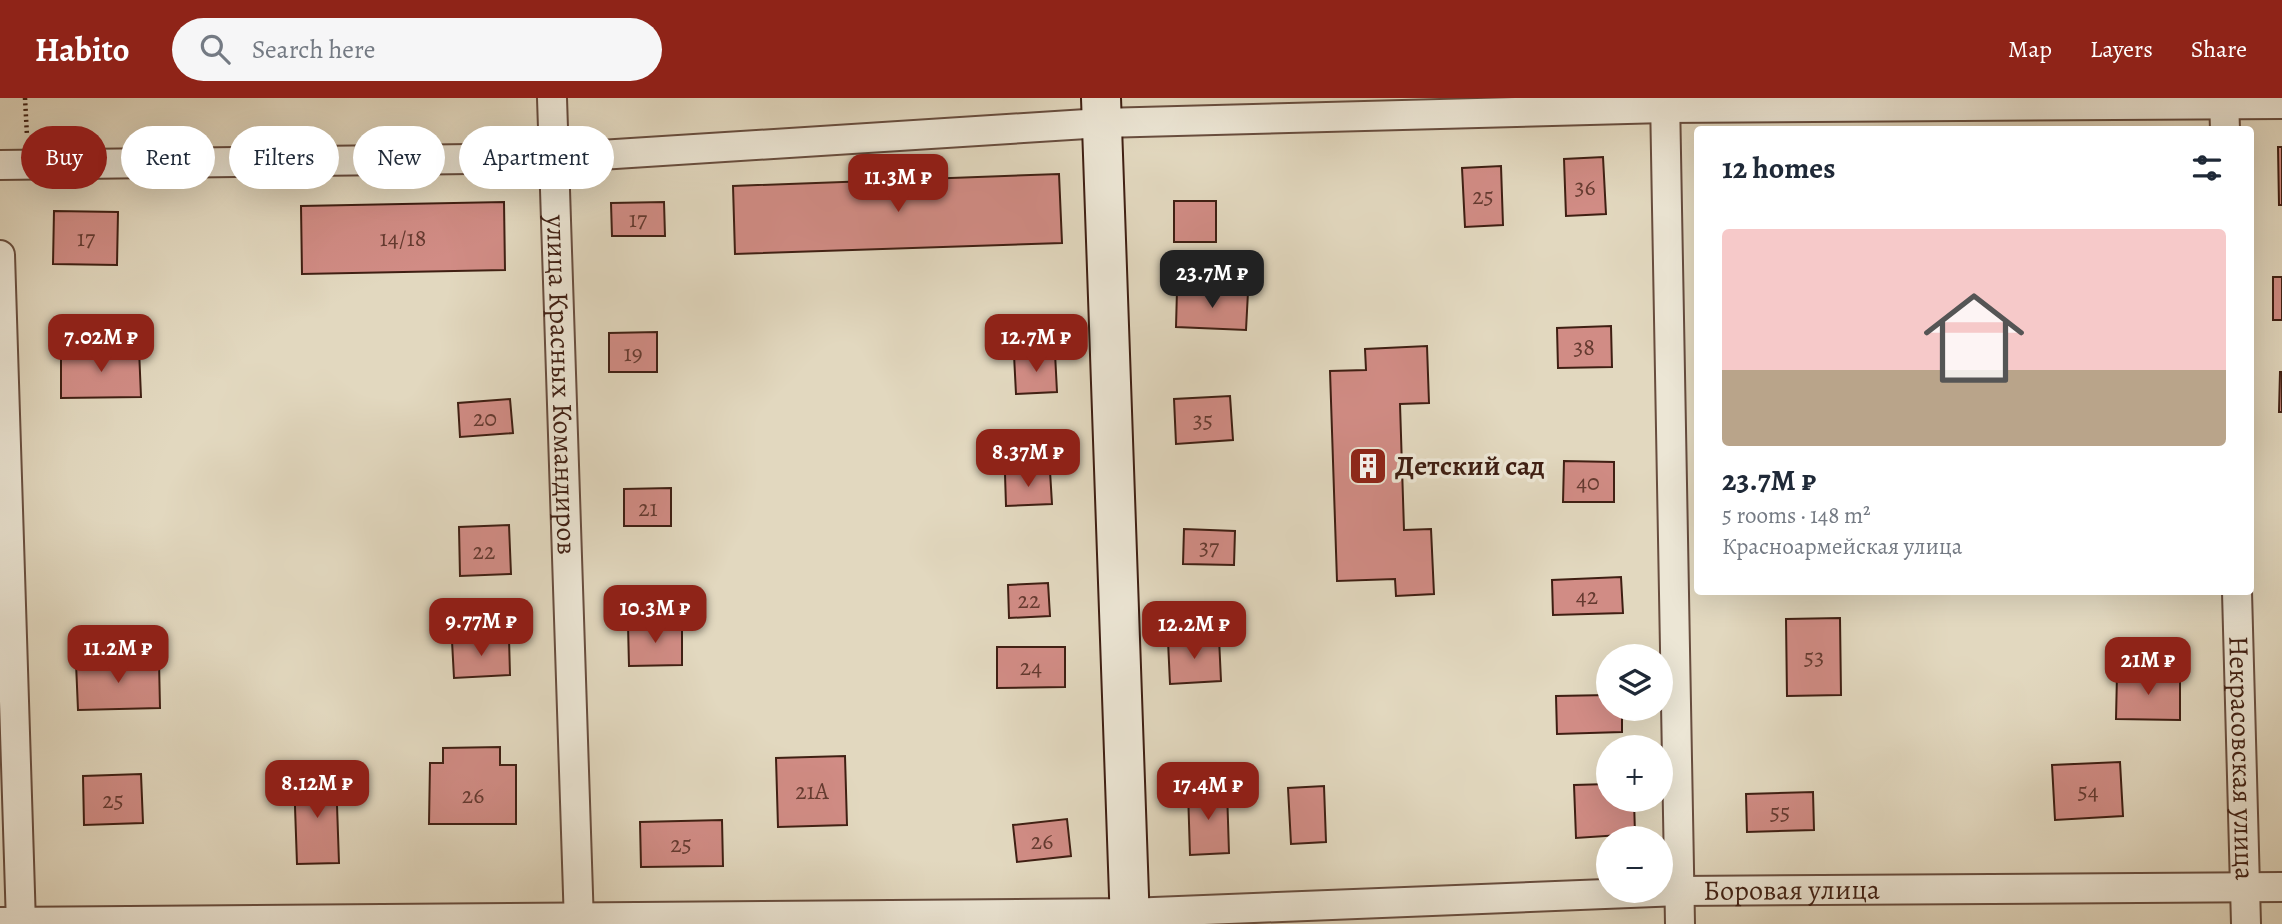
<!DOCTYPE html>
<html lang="en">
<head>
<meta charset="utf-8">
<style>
	:root { --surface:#fff; --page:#f6f6f7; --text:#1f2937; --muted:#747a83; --accent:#8f2418 }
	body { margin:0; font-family:Alegreya,serif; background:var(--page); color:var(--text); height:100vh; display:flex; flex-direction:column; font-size:26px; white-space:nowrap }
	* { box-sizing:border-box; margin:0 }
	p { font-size:23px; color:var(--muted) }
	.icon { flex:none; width:38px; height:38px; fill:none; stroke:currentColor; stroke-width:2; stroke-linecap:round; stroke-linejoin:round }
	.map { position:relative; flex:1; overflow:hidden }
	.details { position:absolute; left:1694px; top:28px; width:560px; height:469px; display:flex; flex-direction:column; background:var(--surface); border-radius:7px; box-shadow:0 7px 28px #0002 }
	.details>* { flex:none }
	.guide { position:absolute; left:21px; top:28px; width:665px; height:63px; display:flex; gap:14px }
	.fabs { position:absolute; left:1596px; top:546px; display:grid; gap:14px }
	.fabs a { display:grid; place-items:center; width:77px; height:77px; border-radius:50%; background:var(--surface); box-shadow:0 7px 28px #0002; font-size:35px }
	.price { position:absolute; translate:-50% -60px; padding:0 16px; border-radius:14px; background:var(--accent); color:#fff; font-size:23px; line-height:46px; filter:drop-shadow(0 2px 4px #0008) }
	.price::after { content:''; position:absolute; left:50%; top:42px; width:21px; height:16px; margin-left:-10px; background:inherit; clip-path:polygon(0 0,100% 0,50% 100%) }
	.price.current { background:#222; color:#fff }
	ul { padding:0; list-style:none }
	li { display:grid; align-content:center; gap:14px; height:371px; padding:0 28px }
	li span { display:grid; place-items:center; height:217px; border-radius:7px; color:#555 }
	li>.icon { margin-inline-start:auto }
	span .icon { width:126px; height:126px; fill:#fffc; stroke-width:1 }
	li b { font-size:30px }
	h2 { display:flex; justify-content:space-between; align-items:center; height:84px; padding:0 28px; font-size:30px }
	.tag { padding:0 24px; border-radius:32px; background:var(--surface); box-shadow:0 7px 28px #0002; font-size:24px; line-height:63px }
	.tag.current { background:var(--accent); color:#fff }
	header { display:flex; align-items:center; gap:42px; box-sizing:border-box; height:98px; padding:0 35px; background:var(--accent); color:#fff }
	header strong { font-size:33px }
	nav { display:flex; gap:38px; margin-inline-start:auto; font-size:24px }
	.search { width:490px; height:63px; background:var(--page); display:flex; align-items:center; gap:18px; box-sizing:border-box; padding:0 24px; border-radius:38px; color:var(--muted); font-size:26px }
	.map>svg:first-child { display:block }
	.building { fill:#d18c85; stroke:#3f1f13; stroke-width:2 }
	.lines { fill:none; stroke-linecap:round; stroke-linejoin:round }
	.street-casing { stroke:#684d3e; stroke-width:32 }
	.secondary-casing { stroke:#3f1f13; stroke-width:42 }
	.path { stroke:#3f1f13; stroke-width:4.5; stroke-dasharray:2 3.5; stroke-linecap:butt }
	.street { stroke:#ece6d5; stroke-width:28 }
	.secondary { stroke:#ece6d5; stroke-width:38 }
	.labels { text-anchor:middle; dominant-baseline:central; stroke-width:7; stroke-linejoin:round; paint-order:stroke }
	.number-label { font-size:24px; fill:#643a30 }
	.street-label { font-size:28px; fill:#3f1f13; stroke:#ece6d5 }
	.poi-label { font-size:28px; font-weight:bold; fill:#3f1f13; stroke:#ece6d5; text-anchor:start }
</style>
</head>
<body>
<header>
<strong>Habito</strong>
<div class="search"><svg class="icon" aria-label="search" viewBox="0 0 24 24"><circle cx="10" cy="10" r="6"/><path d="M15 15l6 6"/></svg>Search here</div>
<nav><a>Map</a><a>Layers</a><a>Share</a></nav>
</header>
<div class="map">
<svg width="2282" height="826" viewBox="0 0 2282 826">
	<rect width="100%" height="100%" fill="#e2d8bf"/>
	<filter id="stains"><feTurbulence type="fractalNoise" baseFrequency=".00286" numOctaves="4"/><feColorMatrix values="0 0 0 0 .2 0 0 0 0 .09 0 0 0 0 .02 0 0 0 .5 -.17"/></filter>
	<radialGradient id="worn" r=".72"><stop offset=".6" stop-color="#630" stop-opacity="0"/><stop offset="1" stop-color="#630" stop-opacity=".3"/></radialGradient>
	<path class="building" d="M2278,49h4v58h-3z
		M1603,59l3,57 -40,2 -2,-57z
		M1501,68l2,59 -38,2 -3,-59z
		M1059,76l3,69 -327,11 -2,-68z
		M1174,103h42v41h-42z
		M504,104l1,68 -203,4 -1,-68z
		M664,104l1,34h-53l-1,-33z
		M54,113l64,1 -1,53 -64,-1z
		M2273,179h9v43h-9z
		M1177,192l71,2 -2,38 -70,-3z
		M1611,228l1,41 -54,1 -1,-40z
		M657,234v40h-48v-39z
		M1427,248l2,57 -29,1 4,126 27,-1 3,65 -38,2 -1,-17 -58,2 -7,-210 36,-1 -1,-21z
		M139,251l2,48 -80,1v-48z
		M1055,255l2,39 -41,2 -2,-39z
		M2280,274h2v40h-3z
		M1230,298l3,44 -57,4 -2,-45z
		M510,301l3,34 -53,4 -2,-34z
		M1564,363l50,1v40h-51z
		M1050,373l2,33 -46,2 -1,-32z
		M671,390v38h-47v-37z
		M509,427l2,49 -51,2 -1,-49z
		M1184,431l51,2 -1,34 -51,-1z
		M1621,479l2,36 -70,2 -1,-35z
		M1048,485l2,33 -41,2 -1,-33z
		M1840,520l1,77 -54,1 -1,-77z
		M682,526v41l-53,1 -1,-41z
		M509,540l1,37 -56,3 -2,-37z
		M1219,540l2,43 -51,3 -2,-43z
		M997,549h68v40l-68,1z
		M159,563l1,47 -82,2 -2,-47z
		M2117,576h63v46l-64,-1z
		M1608,597v14h14v23l-65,2 -1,-38z
		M500,649v18h16v59h-87l1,-61h13v-15z
		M845,658l2,69 -69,2 -2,-69z
		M2120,664l3,54 -68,4 -3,-55z
		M141,676l2,49 -59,2 -1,-49z
		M336,678l3,87 -42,1 -3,-86z
		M1608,686v16h26l1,34 -59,4 -2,-53z
		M1324,688l2,56 -35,2 -3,-56z
		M1227,692l2,63 -39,2 -2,-64z
		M1813,694l1,38 -67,2 -1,-38z
		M1067,721l4,37 -54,6 -4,-37z
		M722,722l1,46 -82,1 -1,-45z"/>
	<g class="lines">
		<defs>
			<g id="street">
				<path id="s1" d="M552,0l27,826"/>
				<path d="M1665,0l15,826"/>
				<path d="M2224,0l1,32"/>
				<path d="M0,67l553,-7 549,-35 563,-15 617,-4"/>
				<path d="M0,157l21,669"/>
				<path id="s2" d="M2237,494l9,332"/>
				<path id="s3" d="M0,824l1129,-9 551,-22 602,-4"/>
			</g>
			<path id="secondary" d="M1101,0l29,826"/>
		</defs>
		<use href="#street" class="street-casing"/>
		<use href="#secondary" class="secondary-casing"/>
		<path class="path" d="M25,0l2,38"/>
		<use href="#street" class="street"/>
		<use href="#secondary" class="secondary"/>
	</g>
	<defs>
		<symbol id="building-square" viewBox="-11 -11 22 22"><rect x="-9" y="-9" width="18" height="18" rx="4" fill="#8f2418" stroke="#ece6d5"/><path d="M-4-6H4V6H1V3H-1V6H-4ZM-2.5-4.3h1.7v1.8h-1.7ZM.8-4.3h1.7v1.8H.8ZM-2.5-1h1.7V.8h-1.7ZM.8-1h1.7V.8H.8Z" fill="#fff"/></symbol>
	</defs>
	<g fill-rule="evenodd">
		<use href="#building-square" x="1346" y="346" width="44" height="44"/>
	</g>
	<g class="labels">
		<g class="number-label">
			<text x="1585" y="89">36</text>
			<text x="1483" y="98">25</text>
			<text x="638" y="121">17</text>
			<text x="86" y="140">17</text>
			<text x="403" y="140">14/18</text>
			<text x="1584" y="249">38</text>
			<text x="633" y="255">19</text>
			<text x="485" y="320">20</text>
			<text x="1203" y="322">35</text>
			<text x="1588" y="384">40</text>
			<text x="648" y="410">21</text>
			<text x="1209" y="449">37</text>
			<text x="484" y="453">22</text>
			<text x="1587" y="498">42</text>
			<text x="1029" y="502">22</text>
			<text x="1814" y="559">53</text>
			<text x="1031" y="569">24</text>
			<text x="812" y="693">21А</text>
			<text x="2088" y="693">54</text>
			<text x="473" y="697">26</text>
			<text x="113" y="702">25</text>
			<text x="1780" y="714">55</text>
			<text x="1042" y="743">26</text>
			<text x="681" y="746">25</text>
		</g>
		<g class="street-label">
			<text stroke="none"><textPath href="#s1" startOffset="287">улица Красных Командиров</textPath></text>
			<text stroke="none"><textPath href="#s2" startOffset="166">Некрасовская улица</textPath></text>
			<text stroke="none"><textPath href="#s3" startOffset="1792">Боровая улица</textPath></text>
		</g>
		<g class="poi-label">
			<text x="1395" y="368">Детский сад</text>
		</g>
	</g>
	<rect width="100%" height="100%" filter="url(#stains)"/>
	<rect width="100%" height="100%" fill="url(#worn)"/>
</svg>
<div class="fabs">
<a><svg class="icon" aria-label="layers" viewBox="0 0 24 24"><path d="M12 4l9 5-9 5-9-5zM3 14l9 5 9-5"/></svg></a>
<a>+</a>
<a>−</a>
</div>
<b class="price" style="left:898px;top:116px">11.3M ₽</b>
<b class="price current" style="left:1212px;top:212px">23.7M ₽</b>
<b class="price" style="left:101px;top:276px">7.02M ₽</b>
<b class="price" style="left:1036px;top:276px">12.7M ₽</b>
<b class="price" style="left:1028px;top:391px">8.37M ₽</b>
<b class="price" style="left:655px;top:547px">10.3M ₽</b>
<b class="price" style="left:481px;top:560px">9.77M ₽</b>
<b class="price" style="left:1194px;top:563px">12.2M ₽</b>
<b class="price" style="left:118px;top:587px">11.2M ₽</b>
<b class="price" style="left:2148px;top:599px">21M ₽</b>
<b class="price" style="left:317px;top:722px">8.12M ₽</b>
<b class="price" style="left:1208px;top:724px">17.4M ₽</b>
<div class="guide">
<a class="tag current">Buy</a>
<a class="tag">Rent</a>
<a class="tag">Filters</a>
<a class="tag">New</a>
<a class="tag">Apartment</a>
</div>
<section class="details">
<h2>12 homes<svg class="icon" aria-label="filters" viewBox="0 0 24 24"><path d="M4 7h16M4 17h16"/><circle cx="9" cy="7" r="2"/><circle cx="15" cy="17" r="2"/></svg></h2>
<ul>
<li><span style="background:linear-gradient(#f6c9c9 65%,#b9a48a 0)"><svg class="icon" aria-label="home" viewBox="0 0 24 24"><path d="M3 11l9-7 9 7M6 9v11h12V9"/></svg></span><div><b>23.7M ₽</b><p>5 rooms · 148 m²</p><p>Красноармейская улица</p></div></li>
</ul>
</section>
</div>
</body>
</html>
